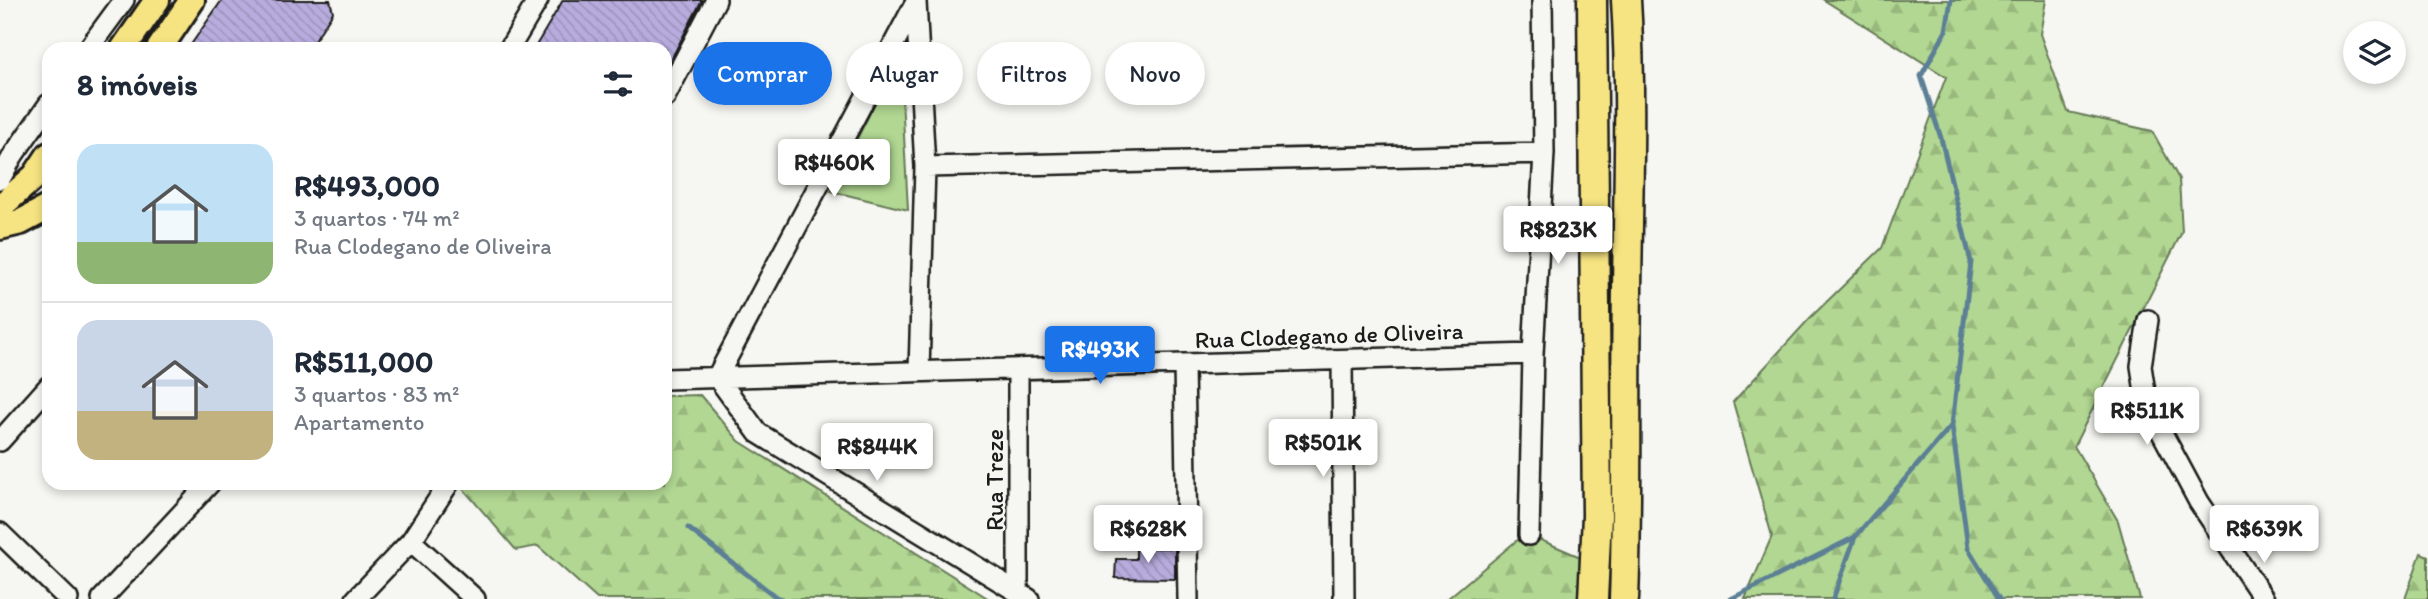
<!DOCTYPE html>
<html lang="pt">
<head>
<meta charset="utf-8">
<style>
	:root { --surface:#fff; --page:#f2f2f3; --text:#1f2937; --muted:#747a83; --line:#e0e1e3; --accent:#1a73e8 }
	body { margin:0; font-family:Itim,sans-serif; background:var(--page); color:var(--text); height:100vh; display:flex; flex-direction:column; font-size:26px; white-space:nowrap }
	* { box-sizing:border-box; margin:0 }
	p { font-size:23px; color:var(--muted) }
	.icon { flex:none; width:38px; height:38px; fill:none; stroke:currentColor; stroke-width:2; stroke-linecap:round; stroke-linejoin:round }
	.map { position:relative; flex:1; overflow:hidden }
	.sheet { position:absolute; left:42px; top:42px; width:630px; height:448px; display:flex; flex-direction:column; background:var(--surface); border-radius:21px; box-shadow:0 4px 10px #0003 }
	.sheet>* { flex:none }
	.guide { position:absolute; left:693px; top:42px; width:665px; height:63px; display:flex; gap:14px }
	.fabs { position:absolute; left:2343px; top:21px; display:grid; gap:14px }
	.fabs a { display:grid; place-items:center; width:63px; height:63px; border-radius:50%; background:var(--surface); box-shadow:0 4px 10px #0003; font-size:35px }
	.price { position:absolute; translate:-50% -60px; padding:0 16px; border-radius:7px; background:#fff; color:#222; font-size:23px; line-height:46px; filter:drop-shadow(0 2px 4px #0008) }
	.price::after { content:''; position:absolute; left:50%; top:42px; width:21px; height:16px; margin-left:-10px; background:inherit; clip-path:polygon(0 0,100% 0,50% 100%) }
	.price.current { background:var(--accent); color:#fff }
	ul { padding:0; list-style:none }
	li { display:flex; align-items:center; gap:21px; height:175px; padding:0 35px }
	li+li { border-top:2px solid var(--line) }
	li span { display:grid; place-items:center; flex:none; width:196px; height:140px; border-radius:21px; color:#555 }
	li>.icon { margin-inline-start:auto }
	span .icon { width:84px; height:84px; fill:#fffc; stroke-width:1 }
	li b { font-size:30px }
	h2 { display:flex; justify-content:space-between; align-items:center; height:84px; padding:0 35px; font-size:30px }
	.chip { padding:0 24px; border-radius:32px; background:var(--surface); box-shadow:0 4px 10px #0003; font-size:24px; line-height:63px }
	.chip.current { background:var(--accent); color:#fff }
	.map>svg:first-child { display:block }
	.forest { fill:url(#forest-firs); stroke:#667a57; stroke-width:2 }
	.park { fill:#b1d792; stroke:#667a57; stroke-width:2 }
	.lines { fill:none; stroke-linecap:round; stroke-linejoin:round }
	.stream { stroke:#5b7f95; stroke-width:5 }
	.building { fill:url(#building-back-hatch); stroke:#1c1c1c; stroke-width:2 }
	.minor-casing { stroke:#1c1c1c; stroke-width:24 }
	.major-casing { stroke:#1c1c1c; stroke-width:30 }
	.highway-casing { stroke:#1c1c1c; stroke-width:33 }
	.minor { stroke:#f6f6f2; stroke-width:19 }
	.major { stroke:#f6e381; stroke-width:24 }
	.highway { stroke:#f6e381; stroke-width:28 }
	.labels { text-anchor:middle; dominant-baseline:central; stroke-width:5; stroke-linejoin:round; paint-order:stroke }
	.street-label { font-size:24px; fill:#1c1c1c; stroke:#f6f6f2 }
</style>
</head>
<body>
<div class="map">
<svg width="2428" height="599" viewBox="0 0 2428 599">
	<defs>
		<pattern id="forest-firs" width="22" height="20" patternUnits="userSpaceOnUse" patternTransform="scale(1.75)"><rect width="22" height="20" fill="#b1d792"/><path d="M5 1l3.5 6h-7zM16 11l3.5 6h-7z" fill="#98b87d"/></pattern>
		<pattern id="building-back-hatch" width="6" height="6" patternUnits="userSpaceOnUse" patternTransform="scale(1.75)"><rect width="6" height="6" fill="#b7acdd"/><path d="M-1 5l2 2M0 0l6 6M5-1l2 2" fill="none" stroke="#9d93bd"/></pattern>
	</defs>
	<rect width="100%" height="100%" fill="#f6f6f2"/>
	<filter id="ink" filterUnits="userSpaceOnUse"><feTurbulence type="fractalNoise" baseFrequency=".0143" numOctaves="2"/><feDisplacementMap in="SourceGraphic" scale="14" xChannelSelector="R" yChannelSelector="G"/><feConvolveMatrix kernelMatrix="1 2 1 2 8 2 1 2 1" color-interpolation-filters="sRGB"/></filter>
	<g filter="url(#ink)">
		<path class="forest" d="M1824,0h222l-6,34 28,78 84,19 27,48 3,53 -108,214 44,75 22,78h-395l27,-63 -39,-134 77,-84 72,-70 64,-171z
			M700,395l39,46 250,158h-392l-59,-53 -22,4 -57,-66 206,-1v-87z
			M1529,535l56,24 -3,40h-135l69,-58z
			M2421,553l7,3v43h-23z"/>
		<path class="park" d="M888,77l13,2 7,131 -77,-19z"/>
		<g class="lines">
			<path class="stream" d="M1952,426l16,122 31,51
				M688,528l88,69 6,2
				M1731,599l124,-62
				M1833,599l22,-62 97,-112 19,-163 -30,-124 -20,-62 25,-45 5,-31"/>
		</g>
		<path class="building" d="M222,0h108l3,12 -24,37h-121z
			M563,0h139l-37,71v-22h-131z
			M1136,548h39v31l-60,-1 1,-19h20z"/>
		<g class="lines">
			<defs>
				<path id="minor" d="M916,2l-199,375 41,56 271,166
					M916,2l9,165 -6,204
					M88,49l36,-49
					M509,49l29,-49
					M665,97l51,-97
					M925,167l619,-14
					M0,179l14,-25 35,-50
					M2148,320l-7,46 6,39 52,97 65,97
					M1342,360l2,239
					M1184,364l4,235
					M665,379l868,-25
					M0,441l49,-55
					M0,533l68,66
					M1529,535l4,-181 11,-201 -2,-153
					M411,541l64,58
					M1018,592v-223
					M102,599l108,-116
					M356,599l55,-58 38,-58"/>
				<path id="major" d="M123,49l34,-49
					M159,49l33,-49
					M0,207l35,-31 14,-21
					M0,227l21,-5 28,-15"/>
				<path id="highway" d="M1592,0l5,516 -4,83
					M1624,599c4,-103 1,-205 3,-307 1,-98 5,-195 -1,-292"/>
			</defs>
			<use href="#minor" class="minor-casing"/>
			<use href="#major" class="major-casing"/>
			<use href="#highway" class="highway-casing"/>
			<use href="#minor" class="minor"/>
			<use href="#major" class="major"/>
			<use href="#highway" class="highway"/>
		</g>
	</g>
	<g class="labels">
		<g class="street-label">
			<text transform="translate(1329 335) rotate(-2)">Rua Clodegano de Oliveira</text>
			<text transform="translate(994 480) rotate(-90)">Rua Treze</text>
		</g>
	</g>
</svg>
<div class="fabs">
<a><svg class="icon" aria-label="layers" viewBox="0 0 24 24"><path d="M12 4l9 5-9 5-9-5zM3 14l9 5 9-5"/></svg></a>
</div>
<b class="price" style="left:834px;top:199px">R$460K</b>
<b class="price" style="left:1558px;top:266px">R$823K</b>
<b class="price current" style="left:1100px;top:386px">R$493K</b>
<b class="price" style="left:2147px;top:447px">R$511K</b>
<b class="price" style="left:1323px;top:479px">R$501K</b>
<b class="price" style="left:877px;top:483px">R$844K</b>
<b class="price" style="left:1148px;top:565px">R$628K</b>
<b class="price" style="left:2264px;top:565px">R$639K</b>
<div class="guide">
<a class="chip current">Comprar</a>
<a class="chip">Alugar</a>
<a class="chip">Filtros</a>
<a class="chip">Novo</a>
</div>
<section class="sheet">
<h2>8 imóveis<svg class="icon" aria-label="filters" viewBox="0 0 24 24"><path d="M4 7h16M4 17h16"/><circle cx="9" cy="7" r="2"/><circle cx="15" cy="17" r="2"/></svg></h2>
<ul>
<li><span style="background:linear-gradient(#bfe0f5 70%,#8fb573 0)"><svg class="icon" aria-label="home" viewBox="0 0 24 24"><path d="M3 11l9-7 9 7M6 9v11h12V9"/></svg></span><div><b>R$493,000</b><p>3 quartos · 74 m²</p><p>Rua Clodegano de Oliveira</p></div></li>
<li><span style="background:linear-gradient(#c9d6e8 65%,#c2b280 0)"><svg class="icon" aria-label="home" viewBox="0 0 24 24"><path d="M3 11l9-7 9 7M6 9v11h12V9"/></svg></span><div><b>R$511,000</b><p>3 quartos · 83 m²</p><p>Apartamento</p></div></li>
</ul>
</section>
</div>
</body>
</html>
